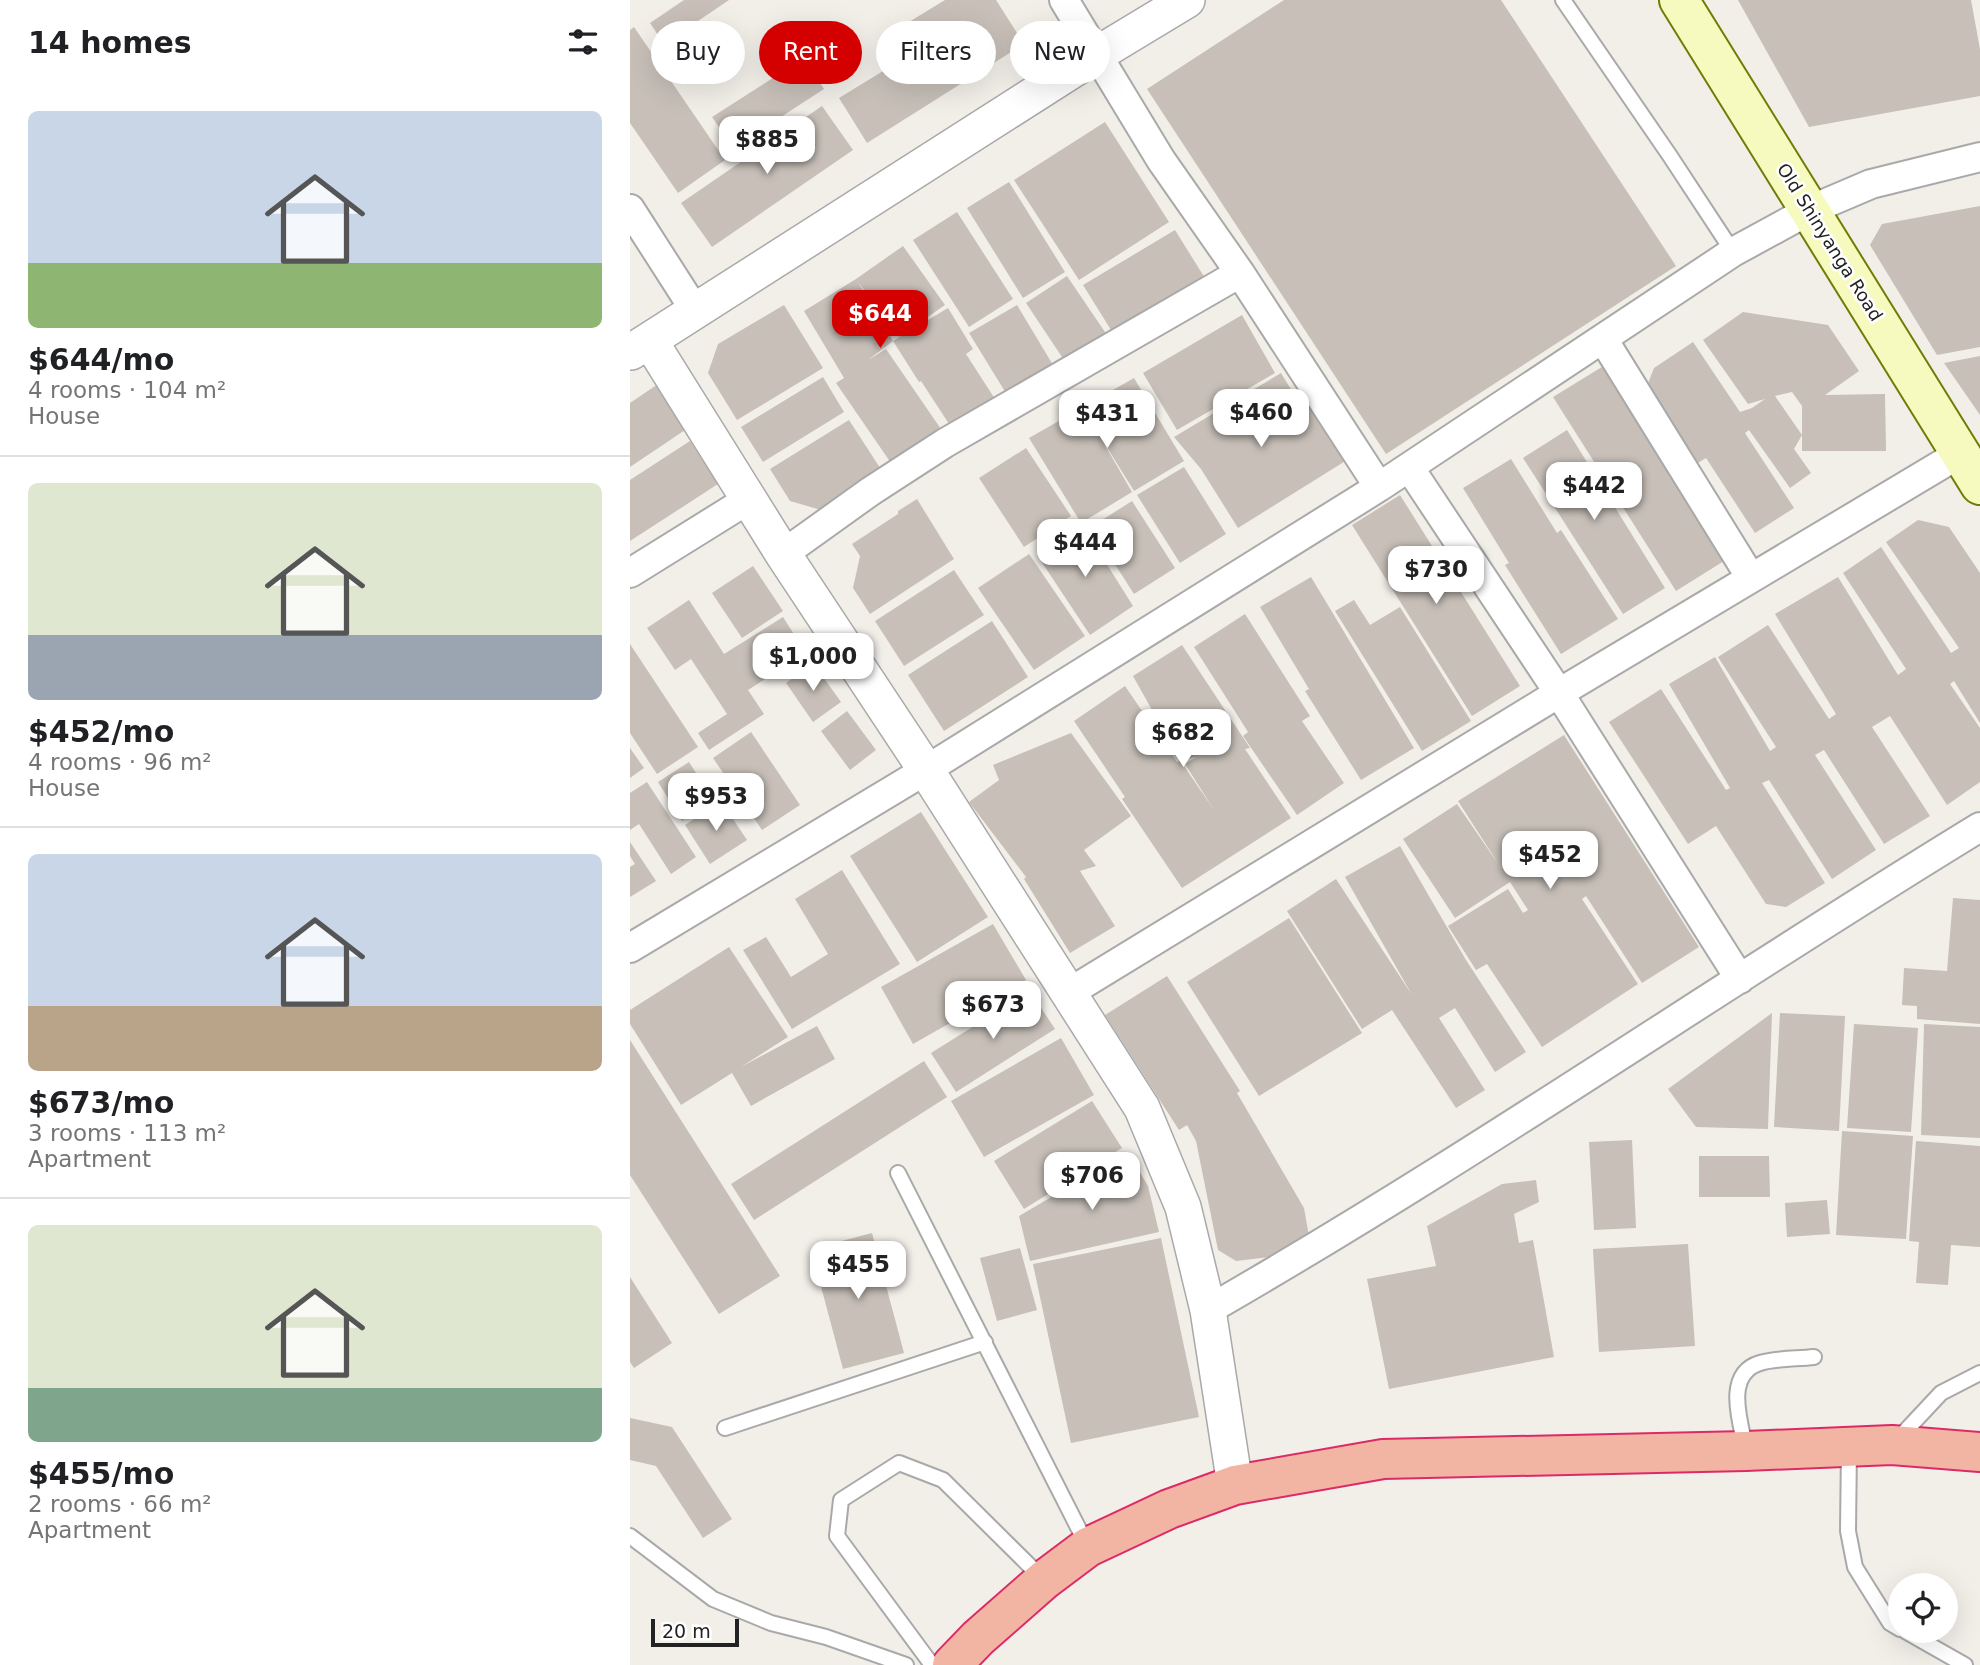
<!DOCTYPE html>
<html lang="en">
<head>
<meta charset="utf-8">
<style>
	:root { --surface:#fff; --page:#f6f6f6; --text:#202124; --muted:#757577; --line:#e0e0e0; --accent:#d40000 }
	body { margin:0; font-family:"DejaVu Sans",sans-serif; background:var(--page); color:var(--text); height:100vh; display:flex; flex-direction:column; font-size:26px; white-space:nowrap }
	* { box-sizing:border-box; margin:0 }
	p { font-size:23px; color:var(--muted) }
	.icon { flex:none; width:38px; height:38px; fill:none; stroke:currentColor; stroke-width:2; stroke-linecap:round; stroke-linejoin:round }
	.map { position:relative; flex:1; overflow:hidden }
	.panel { display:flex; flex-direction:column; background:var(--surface); width:630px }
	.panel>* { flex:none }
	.guide { position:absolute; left:21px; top:21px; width:665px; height:63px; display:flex; gap:14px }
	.controls { position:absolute; left:1258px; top:1573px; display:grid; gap:14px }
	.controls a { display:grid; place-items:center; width:70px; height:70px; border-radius:50%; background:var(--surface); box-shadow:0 7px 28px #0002; font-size:35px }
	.scale { position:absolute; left:21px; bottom:18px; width:88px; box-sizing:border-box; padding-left:7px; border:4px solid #222; border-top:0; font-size:19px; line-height:24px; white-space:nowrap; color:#222; -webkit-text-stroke:5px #fff; paint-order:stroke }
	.price { position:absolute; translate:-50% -60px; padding:0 16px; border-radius:14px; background:#fff; color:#222; font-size:23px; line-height:46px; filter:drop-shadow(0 2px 4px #0008) }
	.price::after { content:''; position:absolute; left:50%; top:42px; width:21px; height:16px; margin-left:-10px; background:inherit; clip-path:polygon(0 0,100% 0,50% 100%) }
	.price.active { background:var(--accent); color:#fff }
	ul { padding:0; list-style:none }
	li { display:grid; align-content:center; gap:14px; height:371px; padding:0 28px }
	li+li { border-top:2px solid var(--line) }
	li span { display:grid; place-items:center; height:217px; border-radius:10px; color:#555 }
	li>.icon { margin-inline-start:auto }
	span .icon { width:126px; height:126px; fill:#fffc; stroke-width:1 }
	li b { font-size:30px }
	h2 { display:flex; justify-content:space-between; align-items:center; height:84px; padding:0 28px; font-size:30px }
	.chip { padding:0 24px; border-radius:32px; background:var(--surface); box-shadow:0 7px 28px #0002; font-size:24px; line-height:63px }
	.chip.active { background:var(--accent); color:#fff }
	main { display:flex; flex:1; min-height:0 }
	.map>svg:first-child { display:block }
	.building { fill:#c7bfb8; fill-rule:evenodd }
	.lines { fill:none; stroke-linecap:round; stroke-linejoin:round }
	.service-casing { stroke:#a9a9a9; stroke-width:18 }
	.minor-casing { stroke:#a9a9a9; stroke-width:32 }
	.tertiary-casing { stroke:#a9a9a9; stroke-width:38 }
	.secondary-casing { stroke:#707d05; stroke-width:42 }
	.trunk-casing { stroke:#dc2a67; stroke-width:42 }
	.service { stroke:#fff; stroke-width:14 }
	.minor { stroke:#fff; stroke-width:28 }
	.tertiary { stroke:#fff; stroke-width:35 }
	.secondary { stroke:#f7fabf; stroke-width:38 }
	.trunk { stroke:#f2b4a3; stroke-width:38 }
	.labels { text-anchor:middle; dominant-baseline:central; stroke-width:5; stroke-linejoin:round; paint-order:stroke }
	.street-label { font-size:18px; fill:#222; stroke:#fff }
</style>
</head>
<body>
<main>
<section class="panel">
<h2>14 homes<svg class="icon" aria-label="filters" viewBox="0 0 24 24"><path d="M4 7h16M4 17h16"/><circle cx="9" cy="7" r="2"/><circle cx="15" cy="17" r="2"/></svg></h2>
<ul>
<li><span style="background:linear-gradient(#c9d6e8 70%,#8fb573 0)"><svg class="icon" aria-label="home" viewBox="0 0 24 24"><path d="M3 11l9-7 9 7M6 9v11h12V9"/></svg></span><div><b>$644/mo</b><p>4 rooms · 104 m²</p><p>House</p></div></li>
<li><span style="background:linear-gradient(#dfe7d0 70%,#9aa5b1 0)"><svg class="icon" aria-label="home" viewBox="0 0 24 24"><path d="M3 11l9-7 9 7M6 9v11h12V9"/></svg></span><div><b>$452/mo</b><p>4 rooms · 96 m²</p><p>House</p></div></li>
<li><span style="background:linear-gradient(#c9d6e8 70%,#b9a48a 0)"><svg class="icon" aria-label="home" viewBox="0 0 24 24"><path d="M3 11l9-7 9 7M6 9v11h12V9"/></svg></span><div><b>$673/mo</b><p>3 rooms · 113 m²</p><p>Apartment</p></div></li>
<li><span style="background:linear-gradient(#dfe7d0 75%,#7fa58c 0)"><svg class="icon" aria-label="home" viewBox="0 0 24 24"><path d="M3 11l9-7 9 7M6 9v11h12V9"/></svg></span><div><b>$455/mo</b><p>2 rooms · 66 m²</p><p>Apartment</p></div></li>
</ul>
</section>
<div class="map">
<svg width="1350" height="1665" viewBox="0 0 1350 1665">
	<rect width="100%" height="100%" fill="#f2efe9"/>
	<path class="building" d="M54,0h45l-65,44 -14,-21z
		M315,0h51l28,44 -157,99 -28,-45 80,-49 -15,-24z
		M654,0h217l175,266 -290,188 -239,-365z
		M1108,0h233l9,49v47l-171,31z
		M4,27l91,133 -47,33 -48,-70v-93z
		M174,58l20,31 -91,59 -21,-31z
		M192,106l31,44 -141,97 -31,-44z
		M475,122l64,100 -90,58 -65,-100z
		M379,182l56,90 -42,26 -56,-90z
		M1350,206v141l-43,8 -67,-110 12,-21z
		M327,212l56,87 -44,28 -56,-87z
		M545,230l33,53 -92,55 -33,-53z
		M273,246l42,59 -46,32 -41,-55 35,59 -25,19 18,-11 57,83 -50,34 -57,-83 8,-5 -40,-67 52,-32z
		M437,276l40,59 -41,28 -40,-60z
		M154,305l39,63 -86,52 -29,-47 10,-29z
		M387,305l39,65 -47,28 -40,-65z
		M318,308l25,41 -7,5 29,45 -44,28 -30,-46 -2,1 -26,-41z
		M1113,312l85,13 31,46 -34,24 60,-1 1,57h-84v-16l-8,14 17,24 -21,15 -41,-58 -4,3 49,75 -39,25 -49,-75 -13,8 -48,-75 9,-23 39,-26 47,70 12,-4 13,-9 -17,5 -45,-64zM1162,392l10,14v29l-27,-39z
		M612,315l33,58 -98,57 -34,-57z
		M1350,356v59l-36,-52z
		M980,362l122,194 -56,35 -123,-194z
		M651,373l20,33 8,-5 38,59 -109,68 -37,-59 -27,-32z
		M193,377l21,35 -81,50 -22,-35z
		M504,378l50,83 -50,30 -36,-58 34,59 -51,31 -52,-85z
		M31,382l30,44 -61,41v-64z
		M219,420l33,51 -61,39 -31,-9 -20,-32z
		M937,430l98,158 -42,26 -100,-156z
		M60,441l28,43 -88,57v-61z
		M396,448l45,68 -47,31 -45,-69z
		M881,459l46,74 4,-3 57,89 -57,35 -56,-89 4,-2 -46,-75z
		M554,467l42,67 -46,29 -43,-68z
		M770,495l120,191 -48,30 -120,-191z
		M287,499l37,60 -84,55 -17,-26 7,-32 -8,-12 46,-30v-3z
		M502,501l43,67 -41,26 -43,-67z
		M1288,520l31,7 31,46v150l-26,-42 -4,3 30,44v54l-33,23 -57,-89 -18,11 58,89 -46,28 -60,-94 -9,5 61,95 -44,29 -63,-99 -7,3 63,100 -39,24 -20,-3 -50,-78 -28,18 -79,-122 52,-33 65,101 4,-2 -61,-104 46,-27 55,94 6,-4 -58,-90 50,-32 61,94 7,-5 -61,-100 63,-37 60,98 8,-6 -63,-96 38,-26 70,106 8,-5 -73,-106z
		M451,523l52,83 -43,29 -53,-80z
		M399,554l56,82 -51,34 -56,-82z
		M123,566l30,45 -41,27 -30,-45z
		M324,570l30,45 -80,51 -29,-45z
		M681,577l103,171 -53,32 -56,-89 4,-2 -49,-82z
		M59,600l35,54 59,-37 23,36 -58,37 16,24 -55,36 -11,-17 29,-19 -36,-55 -16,11 -28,-42z
		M724,600l16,25 30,-18 71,114 -49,30 -87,-140z
		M615,614l65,102 -8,5 42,62 -47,32 -54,-79 5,-4 -54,-85z
		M362,621l36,56 -84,54 -36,-56z
		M0,644l68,103 -41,27 -27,-41z
		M552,645l68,103 -5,1 46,69 -109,70 -60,-89 3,-2 -51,-76 51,-35 52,76 3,-2 -47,-84zM566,757l-11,7 29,46 -34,-50z
		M183,663l28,39 -28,20 -27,-39z
		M217,711l29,39 -26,20 -29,-39z
		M121,732l49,73 -38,25 -49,-72z
		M441,733l60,83 -47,34 12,16 -16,5 35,55 -45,27 -46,-74 2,-2 -57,-75 30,-22 -6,-15z
		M934,735l135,212 -57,36 -56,-87 -4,3 56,85 -96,63 -55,-83 -11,6 -28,-44 60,-37 15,24 5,-3 -18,-28 -55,36 -52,-79 54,-35 44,64 -43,-67z
		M0,748l14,20 -14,10z
		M59,762l25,39 -32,20 -24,-39z
		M17,782l49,75 -25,17 -32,-50 -9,6v-37z
		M91,801l26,39 -37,24 -25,-39z
		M291,812l67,105 -71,45 -67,-106z
		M0,842l26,39 -26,16v-30l5,-3 -5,-8z
		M770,846l66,114 60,92 -31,20 -40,-64 -16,10 46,72 -29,18 -64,-98 -30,19 -75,-118 49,-32 76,116 -67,-118z
		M212,870l58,94 -108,65 -49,-79 23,-13 25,40 37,-23 -33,-55z
		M1323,898l27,2v124l-63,-5v-13l-15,-1 2,-37 43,3z
		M659,918l73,115 -103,63 -72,-114z
		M363,924l33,56 -113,64 -32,-57z
		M99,947l59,90 -47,30 76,-41 18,33 -84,47 -19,-33 -51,32 -51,-81v-14z
		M537,976l73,115 -3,2 67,115 5,28 -30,20 -43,5 -18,-11 -22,-109 -9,-16 -8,5 -74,-115z
		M400,991l25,38 -99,63 -25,-39z
		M1142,1013l-4,116 -72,-2 -28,-38z
		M1150,1013l65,3 -6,115 -65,-4z
		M1224,1024l64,4 -7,104 -64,-4z
		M1294,1024l56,3v111l-59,-3z
		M431,1038l33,57 -110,62 -33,-56z
		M0,1040l150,236 -61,38 -89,-139z
		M294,1061l23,36 -193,123 -23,-36z
		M462,1101l30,47 -98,61 -30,-48z
		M1212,1131l71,5 -7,103 -70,-4z
		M1002,1140l4,88 -42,2 -5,-88z
		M1286,1141l64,5v101l-29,-2 -3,40 -32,-2 3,-41 -10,-1z
		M498,1152l20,34 11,46 -129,29 -11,-45z
		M1069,1156h70l1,41h-71z
		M906,1180l3,22 -25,12 5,29 14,-3 21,117 -165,32 -22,-110 69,-13 -9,-40 75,-42z
		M1197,1200l3,34 -43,3 -2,-34z
		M242,1233l32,120 -61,16 -32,-120z
		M531,1238l38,179 -128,26 -38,-179z
		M1058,1244l7,102 -96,6 -6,-103z
		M390,1248l17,62 -40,11 -17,-63z
		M0,1277l42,66 -38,25 -4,-6z
		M0,1418l42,9 60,92 -29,19 -47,-72 -26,-6z"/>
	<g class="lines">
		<defs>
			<path id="service" d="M933,0l107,156 63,96
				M268,1173l190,374
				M95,1428l260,-86
				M1268,1439l43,-46 39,-20
				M1219,1448l-1,83 7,36 35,56 10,6
				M1116,1450c-5,-26 -23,-76 14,-87 16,-5 37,-4 54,-6
				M0,1536l83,63 58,24 55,14 80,28
				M1275,1631l60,34
				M302,1665l-95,-129 4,-36 58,-37 44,17 101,100"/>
			<path id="minor" d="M434,0l97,160 79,113 139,214
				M0,209l66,103
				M973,339l148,239
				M779,467l150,226 181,286
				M153,554l88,-63 74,-48 295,-170
				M0,573l119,-74
				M0,948l296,-178 453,-283 354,-235 77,-42 61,-26 109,-27
				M440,992l489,-299 400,-239
				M578,1310c263,-151 513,-325 772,-483"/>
			<path id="tertiary" d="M20,341l133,213 143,216 216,338 41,99 25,103 27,175
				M1,352l465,-297 91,-55"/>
			<path id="secondary" d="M1049,0l301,485"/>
			<path id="trunk" d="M322,1665l26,-27 66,-58 44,-33 81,-38 66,-24 148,-26 363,-8 146,-6 88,7"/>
		</defs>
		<use href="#service" class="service-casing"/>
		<use href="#minor" class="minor-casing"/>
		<use href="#tertiary" class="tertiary-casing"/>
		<use href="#secondary" class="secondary-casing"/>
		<use href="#trunk" class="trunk-casing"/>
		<use href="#service" class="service"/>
		<use href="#minor" class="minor"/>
		<use href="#tertiary" class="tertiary"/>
		<use href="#secondary" class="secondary"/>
		<use href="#trunk" class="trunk"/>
	</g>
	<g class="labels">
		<g class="street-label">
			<text transform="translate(1200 242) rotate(58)">Old Shinyanga Road</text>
		</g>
	</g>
</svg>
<div class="controls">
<a><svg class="icon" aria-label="locate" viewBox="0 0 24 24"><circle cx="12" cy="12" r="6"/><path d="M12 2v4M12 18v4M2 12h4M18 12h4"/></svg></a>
</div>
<div class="scale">20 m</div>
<b class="price" style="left:137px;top:176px">$885</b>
<b class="price active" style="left:250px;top:350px">$644</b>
<b class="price" style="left:631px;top:449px">$460</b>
<b class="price" style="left:477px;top:450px">$431</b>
<b class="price" style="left:964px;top:522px">$442</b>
<b class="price" style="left:455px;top:579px">$444</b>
<b class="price" style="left:806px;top:606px">$730</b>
<b class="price" style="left:183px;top:693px">$1,000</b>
<b class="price" style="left:553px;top:769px">$682</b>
<b class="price" style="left:86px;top:833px">$953</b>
<b class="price" style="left:920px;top:891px">$452</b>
<b class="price" style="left:363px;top:1041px">$673</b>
<b class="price" style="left:462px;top:1212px">$706</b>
<b class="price" style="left:228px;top:1301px">$455</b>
<div class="guide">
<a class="chip">Buy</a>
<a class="chip active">Rent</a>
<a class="chip">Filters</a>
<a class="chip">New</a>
</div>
</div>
</main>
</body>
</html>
